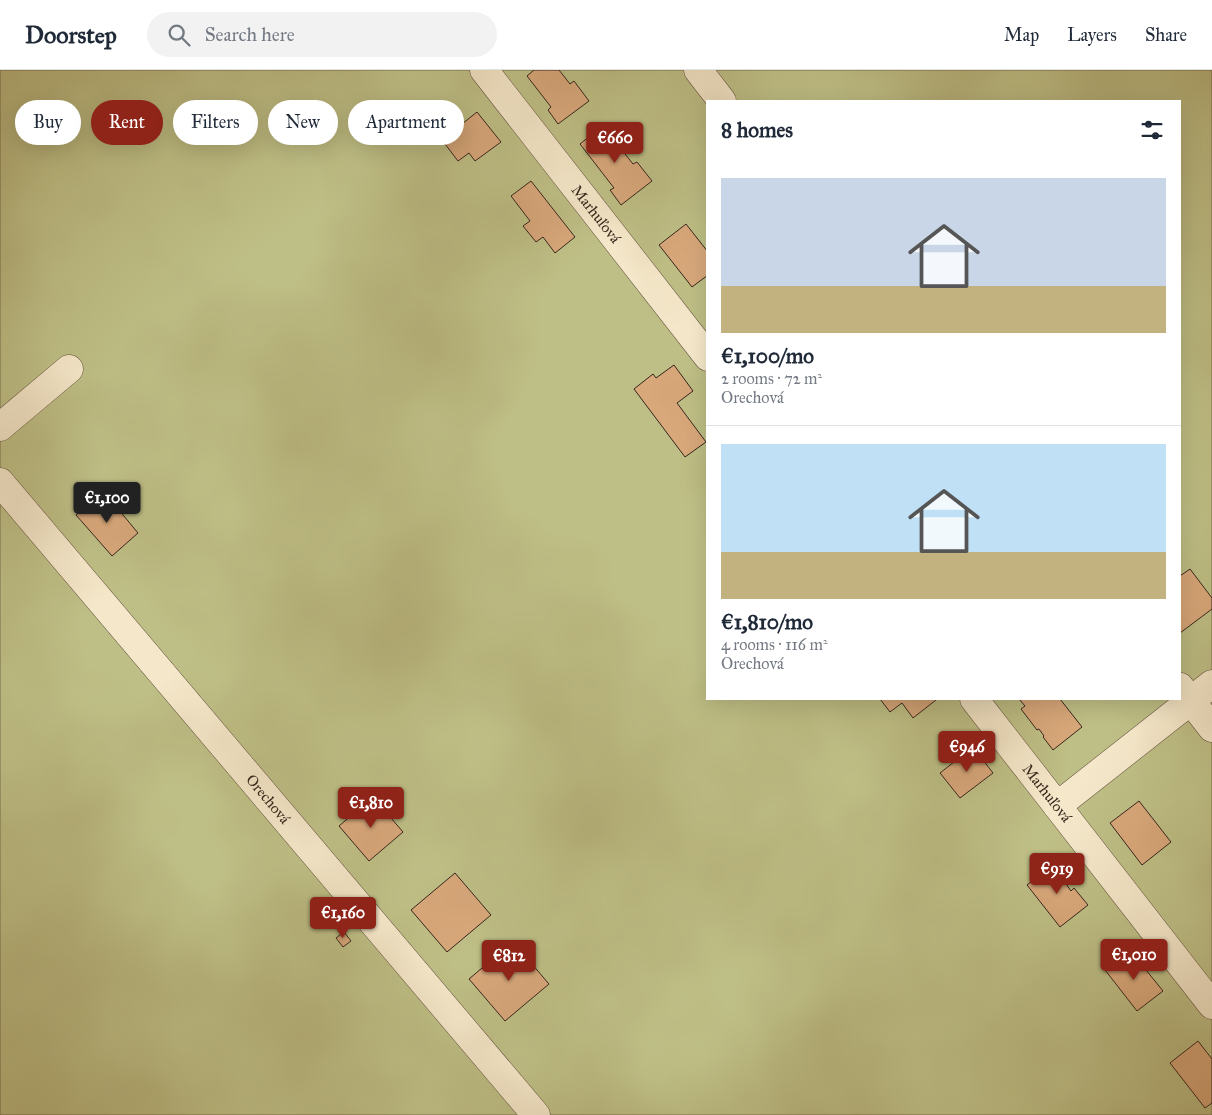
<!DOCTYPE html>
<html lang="en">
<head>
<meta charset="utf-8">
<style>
	:root { --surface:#fff; --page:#f2f2f3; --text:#1f2937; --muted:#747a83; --line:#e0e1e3; --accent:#8f2418 }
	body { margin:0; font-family:"IM FELL Great Primer",serif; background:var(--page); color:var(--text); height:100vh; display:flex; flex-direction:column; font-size:19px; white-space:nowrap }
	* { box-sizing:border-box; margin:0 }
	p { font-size:16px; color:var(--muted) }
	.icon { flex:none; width:28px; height:28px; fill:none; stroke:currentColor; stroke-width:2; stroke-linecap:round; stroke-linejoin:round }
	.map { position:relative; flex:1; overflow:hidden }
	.panel { position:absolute; left:706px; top:30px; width:475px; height:600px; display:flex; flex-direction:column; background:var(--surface); border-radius:0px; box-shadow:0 5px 20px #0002 }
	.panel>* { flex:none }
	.banner { position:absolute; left:15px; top:30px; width:475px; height:45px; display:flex; gap:10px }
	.price { position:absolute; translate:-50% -42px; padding:0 11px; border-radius:5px; background:var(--accent); color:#fff; font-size:16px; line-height:32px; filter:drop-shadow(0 1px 2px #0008) }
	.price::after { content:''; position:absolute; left:50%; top:30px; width:15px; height:11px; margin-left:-8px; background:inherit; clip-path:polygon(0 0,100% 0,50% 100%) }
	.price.on { background:#222; color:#fff }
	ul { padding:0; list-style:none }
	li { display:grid; align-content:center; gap:10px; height:265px; padding:0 15px }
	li+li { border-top:1px solid var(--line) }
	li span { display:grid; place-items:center; height:155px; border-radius:0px; color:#555 }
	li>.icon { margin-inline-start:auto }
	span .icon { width:90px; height:90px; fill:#fffc; stroke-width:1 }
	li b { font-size:21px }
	h2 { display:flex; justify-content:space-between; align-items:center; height:60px; padding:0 15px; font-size:21px }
	.pill { padding:0 18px; border-radius:22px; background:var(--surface); box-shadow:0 5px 20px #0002; font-size:18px; line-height:45px }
	.pill.on { background:var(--accent); color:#fff }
	header { display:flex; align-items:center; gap:30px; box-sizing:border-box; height:70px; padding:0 25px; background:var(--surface); border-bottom:1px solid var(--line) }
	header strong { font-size:24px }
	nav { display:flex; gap:28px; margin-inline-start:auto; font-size:18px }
	.search { width:350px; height:45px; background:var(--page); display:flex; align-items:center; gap:12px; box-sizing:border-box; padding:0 18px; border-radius:28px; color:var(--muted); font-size:19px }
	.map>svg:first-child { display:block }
	.green { fill:#bebf86; stroke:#7a7251; fill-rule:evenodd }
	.building { fill:#d8a87b; stroke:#37251c }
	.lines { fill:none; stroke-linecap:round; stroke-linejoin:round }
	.minor-casing { stroke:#655340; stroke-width:29 }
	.minor { stroke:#f5e8ca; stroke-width:28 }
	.labels { text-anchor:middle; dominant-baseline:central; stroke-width:4; stroke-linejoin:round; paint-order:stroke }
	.street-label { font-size:15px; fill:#37251c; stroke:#f5e8ca }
</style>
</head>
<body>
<header>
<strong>Doorstep</strong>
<div class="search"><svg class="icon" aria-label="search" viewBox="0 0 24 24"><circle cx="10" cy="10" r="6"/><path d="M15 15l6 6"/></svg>Search here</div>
<nav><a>Map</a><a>Layers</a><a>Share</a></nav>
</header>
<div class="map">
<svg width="1212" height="1045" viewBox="0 0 1212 1045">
	<rect width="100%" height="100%" fill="#f0dcae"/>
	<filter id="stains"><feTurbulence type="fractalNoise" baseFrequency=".004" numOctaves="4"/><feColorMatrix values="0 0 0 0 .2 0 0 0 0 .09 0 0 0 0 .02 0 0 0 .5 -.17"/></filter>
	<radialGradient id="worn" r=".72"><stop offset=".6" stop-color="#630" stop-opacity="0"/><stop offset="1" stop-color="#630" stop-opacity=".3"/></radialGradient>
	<path class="green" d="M0,0h1212v1045h-1212zM708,31h472v598h-472z"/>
	<path class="building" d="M534,0h25l11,14 4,-3 15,20 -31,23 -10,-14 3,-3 -24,-31z
		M477,42l24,30 -26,19 -6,-8 -11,8 -16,-21z
		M606,53l12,14 -4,3 19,24 4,-2 15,19 -31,24 -11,-15 4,-2 -34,-44z
		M531,111l44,56 -20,16 -12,-16 -7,5 -13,-16 7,-5 -19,-25z
		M686,154l22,28v23l-16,12 -33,-42z
		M674,295l19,26 -16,12 29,39 -21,15 -51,-68 19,-15 3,4z
		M104,422l34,41 -26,23 -36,-41z
		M1190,499l22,29v11l-32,24v-57z
		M880,629h55l1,1 -23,18 -11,-15 -12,9z
		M1019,629h41l22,28 -29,23 -10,-13 1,-1 -5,-7 -2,1 -16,-21 4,-3z
		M973,677l20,26 -33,25 -20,-25z
		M373,727l30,35 -34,29 -30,-35z
		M1139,731l32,41 -29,23 -32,-42z
		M1054,793l16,19 -4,2 5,7 3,-3 14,17 -28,22 -33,-42z
		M455,803l36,42 -44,37 -36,-42z
		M344,862l7,9 -8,6 -7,-9z
		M513,872l36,42 -44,37 -36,-42z
		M1131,881l9,15 2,-1 21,26 -26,20 -32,-41z
		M1198,971l14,18v44l-7,5 -35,-45z"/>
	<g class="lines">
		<defs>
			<path id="minor" d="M484,0l224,287
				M698,0l24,31
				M0,357l69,-58
				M0,412l536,633
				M1180,617l32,41
				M974,629l238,306
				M1057,736l155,-122"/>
		</defs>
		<use href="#minor" class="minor-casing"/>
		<use href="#minor" class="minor"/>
	</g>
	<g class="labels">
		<g class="street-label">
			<text transform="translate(596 144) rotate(52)">Marhuľová</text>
			<text transform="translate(1047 723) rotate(52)">Marhuľová</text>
			<text transform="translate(268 729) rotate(50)">Orechová</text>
		</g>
	</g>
	<rect width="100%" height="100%" filter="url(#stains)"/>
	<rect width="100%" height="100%" fill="url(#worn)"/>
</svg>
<b class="price" style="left:615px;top:94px">€660</b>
<b class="price on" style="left:107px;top:454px">€1,100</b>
<b class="price" style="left:967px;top:703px">€946</b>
<b class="price" style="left:371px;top:759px">€1,810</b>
<b class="price" style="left:1057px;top:825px">€919</b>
<b class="price" style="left:343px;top:869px">€1,160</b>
<b class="price" style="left:1134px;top:911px">€1,010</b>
<b class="price" style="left:509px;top:912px">€812</b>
<div class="banner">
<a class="pill">Buy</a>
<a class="pill on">Rent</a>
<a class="pill">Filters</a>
<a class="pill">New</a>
<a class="pill">Apartment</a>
</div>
<section class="panel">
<h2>8 homes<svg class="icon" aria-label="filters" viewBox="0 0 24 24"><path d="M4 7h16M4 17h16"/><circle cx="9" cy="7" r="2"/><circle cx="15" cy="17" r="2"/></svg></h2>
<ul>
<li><span style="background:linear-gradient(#c9d6e8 70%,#c2b280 0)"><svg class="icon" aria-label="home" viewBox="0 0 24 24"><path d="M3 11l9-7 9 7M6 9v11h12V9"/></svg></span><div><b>€1,100/mo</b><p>2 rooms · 72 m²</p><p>Orechová</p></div></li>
<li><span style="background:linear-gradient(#bfe0f5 70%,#c2b280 0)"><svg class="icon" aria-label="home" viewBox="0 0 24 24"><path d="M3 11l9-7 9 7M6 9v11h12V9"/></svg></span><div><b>€1,810/mo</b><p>4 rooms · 116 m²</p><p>Orechová</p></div></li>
</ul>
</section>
</div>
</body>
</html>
